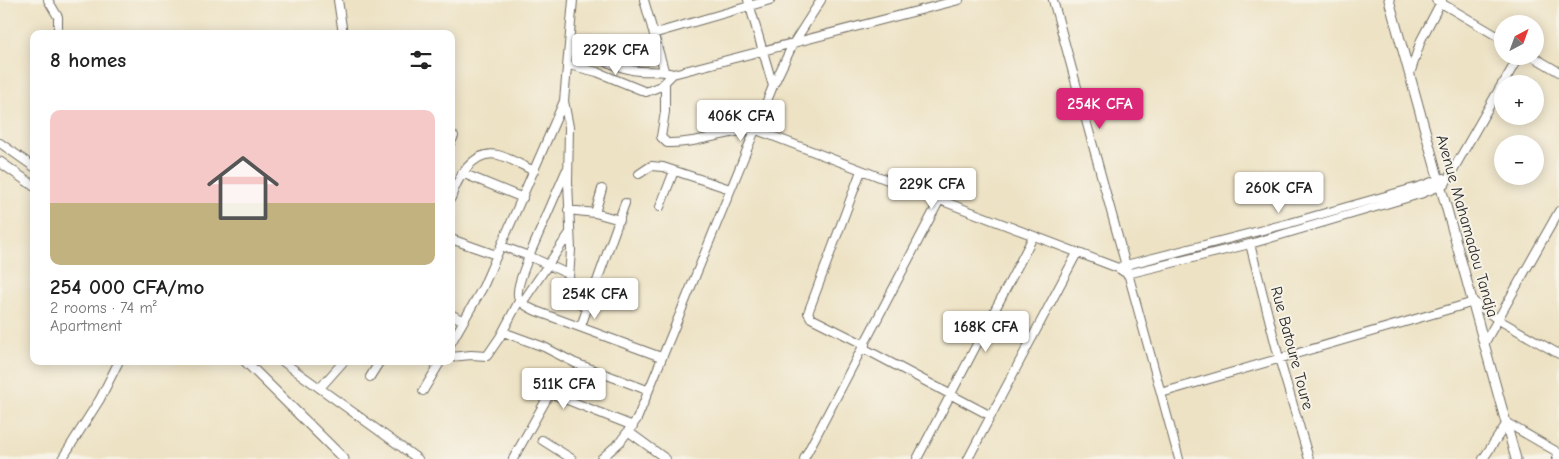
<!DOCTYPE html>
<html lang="en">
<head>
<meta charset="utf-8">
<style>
	:root { --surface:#fff; --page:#f6f6f6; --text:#222; --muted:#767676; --accent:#db2777 }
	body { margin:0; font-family:"Comic Neue",sans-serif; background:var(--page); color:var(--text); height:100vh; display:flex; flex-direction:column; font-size:19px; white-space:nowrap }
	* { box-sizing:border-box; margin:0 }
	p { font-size:16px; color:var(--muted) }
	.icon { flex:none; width:28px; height:28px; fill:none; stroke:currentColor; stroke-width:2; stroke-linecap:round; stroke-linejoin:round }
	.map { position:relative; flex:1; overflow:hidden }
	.details { position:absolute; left:30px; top:30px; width:425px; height:335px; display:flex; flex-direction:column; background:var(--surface); border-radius:10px; box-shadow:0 2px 12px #0003 }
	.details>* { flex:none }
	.needle { width:32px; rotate:41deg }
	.controls { position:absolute; left:1494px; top:15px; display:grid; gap:10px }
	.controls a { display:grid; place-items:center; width:50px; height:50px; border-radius:50%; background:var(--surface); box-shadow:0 2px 12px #0003; font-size:25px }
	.price { position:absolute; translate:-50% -42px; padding:0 11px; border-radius:5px; background:#fff; color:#222; font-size:16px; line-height:32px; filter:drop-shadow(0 1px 2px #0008) }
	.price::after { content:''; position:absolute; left:50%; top:30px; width:15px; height:11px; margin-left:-8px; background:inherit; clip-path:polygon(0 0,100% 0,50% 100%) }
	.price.current { background:var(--accent); color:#fff }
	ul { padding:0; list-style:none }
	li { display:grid; align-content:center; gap:10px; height:265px; padding:0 20px }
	li span { display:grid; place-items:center; height:155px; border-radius:10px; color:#555 }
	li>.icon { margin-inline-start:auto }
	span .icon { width:90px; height:90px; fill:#fffc; stroke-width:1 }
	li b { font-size:21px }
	h2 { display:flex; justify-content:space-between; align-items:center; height:60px; padding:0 20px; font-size:21px }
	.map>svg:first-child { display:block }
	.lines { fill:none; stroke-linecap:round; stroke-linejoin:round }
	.minor-casing { stroke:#6f6b61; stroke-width:10 }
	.major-casing { stroke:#6f6b61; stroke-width:11 }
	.highway-casing { stroke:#6f6b61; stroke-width:14 }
	.minor { stroke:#fff; stroke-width:8 }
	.major { stroke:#fff; stroke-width:9 }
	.highway { stroke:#fff; stroke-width:11 }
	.labels { text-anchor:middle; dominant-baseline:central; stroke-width:4; stroke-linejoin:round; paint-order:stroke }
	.street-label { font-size:16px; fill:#2b2b2b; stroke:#f7f3e8 }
</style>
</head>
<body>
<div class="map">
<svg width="1559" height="459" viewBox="0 0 1559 459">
	<rect width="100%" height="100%" fill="#f7f3e8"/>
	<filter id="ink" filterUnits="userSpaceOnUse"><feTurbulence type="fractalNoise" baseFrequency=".02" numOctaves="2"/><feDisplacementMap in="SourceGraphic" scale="10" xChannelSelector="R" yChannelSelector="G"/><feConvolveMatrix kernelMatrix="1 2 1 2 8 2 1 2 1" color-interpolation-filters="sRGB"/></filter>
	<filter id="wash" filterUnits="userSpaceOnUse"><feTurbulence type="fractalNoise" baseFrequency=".0096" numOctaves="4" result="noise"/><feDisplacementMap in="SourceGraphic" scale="20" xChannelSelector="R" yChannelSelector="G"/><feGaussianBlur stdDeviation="1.12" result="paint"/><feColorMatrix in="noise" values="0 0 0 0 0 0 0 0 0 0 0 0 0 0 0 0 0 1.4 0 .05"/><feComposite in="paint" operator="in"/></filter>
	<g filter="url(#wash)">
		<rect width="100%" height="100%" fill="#ede2c4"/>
	</g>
	<g filter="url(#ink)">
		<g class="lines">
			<defs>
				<path id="minor" d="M48,0l10,17v17
					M338,0l5,34
					M644,0l20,70
					M748,0l25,86
					M1053,0l126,459
					M1436,0l66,39
					M654,36l2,-3 114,-33
					M1532,56l27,16
					M569,65l28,7 49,20 15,-6 12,-12c-13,-5 -27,-1 -41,-4 -21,-5 -42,-15 -62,-23
					M673,74l286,-74
					M1410,74l11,-34 21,-40
					M665,83v29l-4,25 6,6c29,1 58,-11 87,-14l364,139 9,6 123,-30 170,-50 25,-10 57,-100
					M1503,84l16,-28
					M564,101l5,26 -1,55 3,68 -3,42 18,17
					M451,142l3,-6
					M0,143l34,24
					M566,171l-37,85 39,18
					M861,171l-53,142 3,5 54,27
					M462,173l61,25
					M639,174l12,-8 12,1 67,22
					M451,198c6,-19 22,-49 47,-43 12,3 25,11 36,16
					M660,207l14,-36
					M568,210l27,3 25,7
					M595,213l7,-24
					M451,239l45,16
					M1250,244l29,114 30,101
					M501,246l28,10c-3,9 -15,35 -10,43 3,6 11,9 17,12l125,46
					M1122,266l168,-43 131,-37 22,-8
					M522,303l47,-69
					M451,314l12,7
					M581,326l44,-123
					M503,332l41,15 31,16 72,27
					M451,343l32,-56 81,-186 9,-101
					M1484,344l75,-133
					M863,348l128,68
					M451,357l20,-2 16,1 13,-19 19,-36
					M282,361l136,98
					M370,377l10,-16
					M320,388l24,-27
					M423,391l18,-30
					M1161,393l313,-91 23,17 62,35
					M629,432l37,27
					M542,440l30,19
					M62,459l38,-60 19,-38
					M513,459l37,-66 83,33
					M601,459l19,-17 17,-23 136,-333 20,-42 28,-44
					M804,459l135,-258
					M917,459l116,-222
					M968,459l109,-206
					M1483,459l24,-36 52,30"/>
				<path id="major" d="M1389,0l127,459
					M0,162l34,24
					M245,361l99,98"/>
				<path id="highway" d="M1558,459l1,-2"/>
			</defs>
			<use href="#minor" class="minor-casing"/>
			<use href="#major" class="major-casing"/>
			<use href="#highway" class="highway-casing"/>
			<use href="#minor" class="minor"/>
			<use href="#major" class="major"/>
			<use href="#highway" class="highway"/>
		</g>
	</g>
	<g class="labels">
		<g class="street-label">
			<text transform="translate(1467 226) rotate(74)">Avenue Mahamadou Tandja</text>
			<text transform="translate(1292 348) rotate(75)">Rue Batoure Toure</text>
		</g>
	</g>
</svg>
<div class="controls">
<a><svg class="needle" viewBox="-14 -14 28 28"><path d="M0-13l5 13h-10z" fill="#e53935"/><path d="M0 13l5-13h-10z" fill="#767676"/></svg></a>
<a>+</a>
<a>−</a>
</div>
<b class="price" style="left:616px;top:76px">229K CFA</b>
<b class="price current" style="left:1100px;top:130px">254K CFA</b>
<b class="price" style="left:741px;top:142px">406K CFA</b>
<b class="price" style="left:932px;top:210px">229K CFA</b>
<b class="price" style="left:1279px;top:214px">260K CFA</b>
<b class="price" style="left:595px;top:320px">254K CFA</b>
<b class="price" style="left:986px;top:353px">168K CFA</b>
<b class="price" style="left:564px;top:410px">511K CFA</b>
<section class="details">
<h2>8 homes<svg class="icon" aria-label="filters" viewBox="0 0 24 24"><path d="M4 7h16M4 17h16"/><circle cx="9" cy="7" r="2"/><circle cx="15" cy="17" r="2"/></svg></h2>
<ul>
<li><span style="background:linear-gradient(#f6c9c9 60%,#c2b280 0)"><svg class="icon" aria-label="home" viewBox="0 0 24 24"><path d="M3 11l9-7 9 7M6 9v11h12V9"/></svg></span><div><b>254 000 CFA/mo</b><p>2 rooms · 74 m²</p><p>Apartment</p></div></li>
</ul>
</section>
</div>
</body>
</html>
